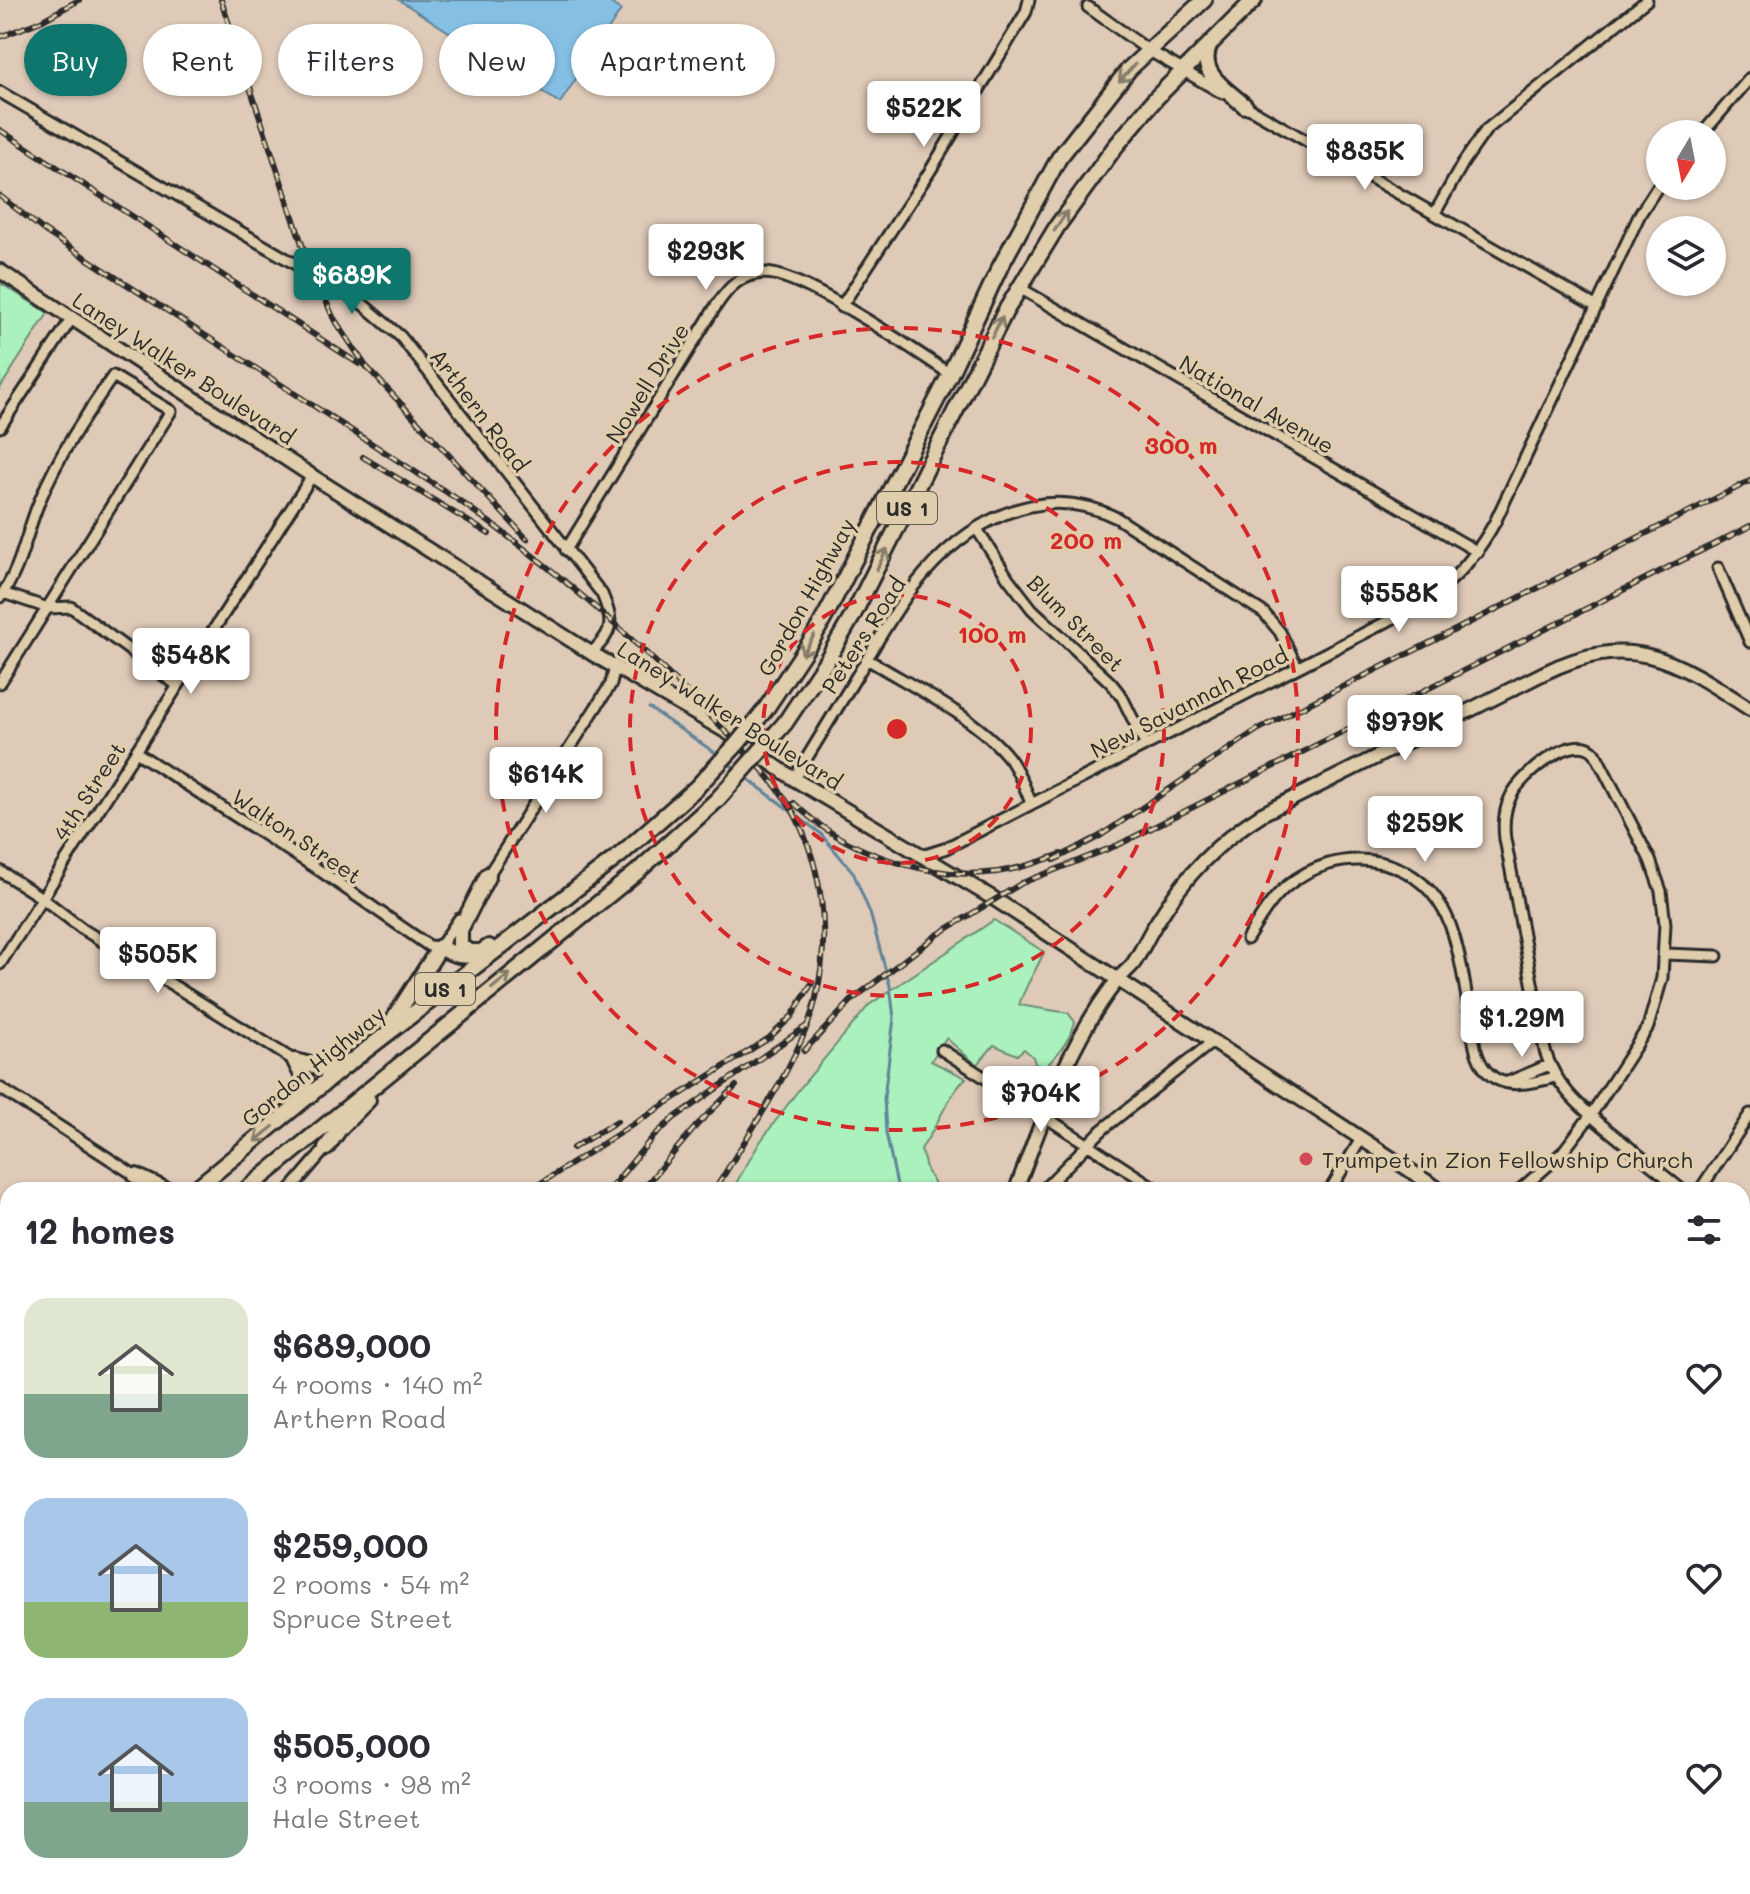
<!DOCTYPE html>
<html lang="en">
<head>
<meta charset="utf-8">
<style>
	:root { --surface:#fff; --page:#f7f7f7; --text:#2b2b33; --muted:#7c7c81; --accent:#0f766e }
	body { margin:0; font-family:Mali,sans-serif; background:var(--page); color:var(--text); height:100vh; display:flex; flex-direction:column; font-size:30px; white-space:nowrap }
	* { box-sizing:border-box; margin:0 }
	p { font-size:26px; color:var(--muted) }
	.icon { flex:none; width:44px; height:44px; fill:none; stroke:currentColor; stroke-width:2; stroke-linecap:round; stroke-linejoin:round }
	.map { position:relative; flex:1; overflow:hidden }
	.panel { position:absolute; left:0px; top:1182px; width:1750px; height:712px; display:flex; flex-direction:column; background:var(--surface); border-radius:24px 24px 0 0; box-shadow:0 2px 6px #0004 }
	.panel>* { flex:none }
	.guide { position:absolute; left:24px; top:24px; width:800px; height:72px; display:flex; gap:16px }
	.needle { width:52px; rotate:190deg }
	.controls { position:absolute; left:1646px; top:120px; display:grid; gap:16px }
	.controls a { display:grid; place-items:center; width:80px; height:80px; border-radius:50%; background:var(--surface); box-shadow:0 2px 6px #0004; font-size:40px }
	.price { position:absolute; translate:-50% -68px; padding:0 18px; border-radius:8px; background:#fff; color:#222; font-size:26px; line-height:52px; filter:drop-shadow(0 2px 4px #0008) }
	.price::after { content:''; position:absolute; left:50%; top:48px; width:24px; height:18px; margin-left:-12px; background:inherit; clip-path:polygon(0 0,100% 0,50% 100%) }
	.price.current { background:var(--accent); color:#fff }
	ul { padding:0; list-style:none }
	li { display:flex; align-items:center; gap:24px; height:200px; padding:0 24px }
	li span { display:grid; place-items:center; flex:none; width:224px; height:160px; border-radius:24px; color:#555 }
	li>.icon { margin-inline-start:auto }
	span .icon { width:96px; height:96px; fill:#fffc; stroke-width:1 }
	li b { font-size:34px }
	h2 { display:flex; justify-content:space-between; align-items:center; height:96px; padding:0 24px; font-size:34px }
	.pill { padding:0 28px; border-radius:36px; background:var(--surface); box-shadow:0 2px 6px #0004; font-size:28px; line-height:72px }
	.pill.current { background:var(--accent); color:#fff }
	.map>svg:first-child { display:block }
	.green { fill:#abf1bd; stroke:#6b8e74; stroke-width:2 }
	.water { fill:#85c0e4; stroke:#61849a; stroke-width:2 }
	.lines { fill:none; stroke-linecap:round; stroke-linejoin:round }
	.stream { stroke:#61849a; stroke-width:3 }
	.minor-casing { stroke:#2b2b2b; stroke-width:15 }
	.major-casing { stroke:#2b2b2b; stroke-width:18 }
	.highway-casing { stroke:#2b2b2b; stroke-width:20 }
	.minor { stroke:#dfcdab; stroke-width:9 }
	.major { stroke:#dfcdab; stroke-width:12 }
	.highway { stroke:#dfcdab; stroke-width:14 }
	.rail-casing { stroke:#2b2b2b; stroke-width:6 }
	.rail { stroke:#dfcdab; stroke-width:3; stroke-dasharray:9; stroke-linecap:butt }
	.highway-bridge-casing { stroke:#2b2b2b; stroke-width:20; stroke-linecap:butt }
	.highway-bridge { stroke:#dfcdab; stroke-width:14 }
	.oneway { stroke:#857c6b }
	.ring { fill:none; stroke:#d62828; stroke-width:4; stroke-dasharray:14 10 }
	.poi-dot { fill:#d1495b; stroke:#dfcdab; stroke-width:3 }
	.labels { text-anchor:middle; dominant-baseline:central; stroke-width:7; stroke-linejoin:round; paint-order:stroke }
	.shield { fill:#dfcdab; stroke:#615c51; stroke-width:2 }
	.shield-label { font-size:20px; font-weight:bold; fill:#2b2b2b }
	.street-label { font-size:22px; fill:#2b2b2b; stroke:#dfcdab }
	.poi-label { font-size:22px; fill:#2b2b2b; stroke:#dfcdab; text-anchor:start }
	.centre { fill:#d62828; stroke:#dfcdab; stroke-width:4 }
	.ring-label { font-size:24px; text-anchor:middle; font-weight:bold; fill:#d62828; stroke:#dfcdab; stroke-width:7; stroke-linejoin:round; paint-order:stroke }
</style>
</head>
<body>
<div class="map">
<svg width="1750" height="1894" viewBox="0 0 1750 1894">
	<rect width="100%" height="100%" fill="#dfcab8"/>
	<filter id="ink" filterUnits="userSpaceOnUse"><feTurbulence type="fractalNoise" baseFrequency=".0125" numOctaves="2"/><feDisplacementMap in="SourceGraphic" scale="16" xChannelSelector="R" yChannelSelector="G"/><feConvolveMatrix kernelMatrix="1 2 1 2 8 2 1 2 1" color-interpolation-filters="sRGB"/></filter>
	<g filter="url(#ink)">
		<path class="green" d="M0,283l48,30 -48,75z
			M994,920l50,32c-8,19 -19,34 -25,53l49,8 7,9c-5,18 -16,32 -30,45l-10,-3 -2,-7 -9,-8 -7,6 -23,-10 -17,20 -31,-27 -15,23 35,17c-20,20 -28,48 -45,71l6,23 12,18h-177l-5,-4 -2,4h-23l28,-48 40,-54 69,-83z
			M0,1867l8,6v13h21l13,8h-42z
			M395,1886h173l12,8h-193z"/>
		<path class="water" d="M399,0h207l15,10 -61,93z"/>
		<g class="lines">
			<path class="stream" d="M649,708l71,48
				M726,761l12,10
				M744,776l76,57 33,39 17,41 20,73 4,32 -10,79 2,36 12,57
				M1057,1886v8"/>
			<defs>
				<path id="minor" d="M1088,7l60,43 74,43
					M0,92l359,209 42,36 201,257c12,29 12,37 -11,59
					M1242,104l355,203
					M1702,134l48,-56
					M1435,213l28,-50 23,-33 161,-130
					M1018,287l460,265
					M841,307l89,-136 96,-159 3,-12
					M0,427l72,-109
					M977,529l31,49 24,31 79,74 11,14 23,47
					M566,550l150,-244c12,-18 24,-32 49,-33 37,0 151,78 185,101
					M1718,568l32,74
					M3,593l45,15 23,-1 107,79
					M0,597c22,-29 26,-65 40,-97 18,-44 46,-85 73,-124l58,35 -171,272
					M867,659c44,27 111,59 142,99 10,13 16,30 22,45
					M136,752l186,120 107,74 11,1 19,-28
					M794,779c21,-35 43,-70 64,-105 18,-30 35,-61 56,-88 50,-63 125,-107 203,-68l147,95 16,19 17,35
					M922,856l22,-7 442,-227c54,-29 79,-46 109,-100l145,-308 20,-31
					M0,871l42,27 42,32 211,131
					M487,877l124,-193 4,-18
					M1247,939c12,-19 23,-39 40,-53 49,-41 126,-34 157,25 17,31 24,99 31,136 11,45 45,40 80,30
					M1665,954l52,2
					M0,964l312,-488
					M942,1050l216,140
					M1508,1082l41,-17
					M0,1088l136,88
					M290,1190l36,-42
					M1043,1190l60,-61 108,-86
					M1330,1190l31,-51
					M1520,1190l42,-37 29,-38 57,-88 14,-49 3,-54 -4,-33 -11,-31 -55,-107c-20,-24 -74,22 -84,43 -7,14 -8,28 -6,43l40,212c10,33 32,53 58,75l79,64
					M1700,1190l50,-76
					M1742,1235l8,6
					M0,1293l8,5
					M1742,1474l8,-12
					M0,1514l8,5
					M1742,1650l8,-12
					M0,1681l8,5
					M1742,1800l8,6
					M0,1848l8,5
					M60,1886l13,8
					M322,1886l12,8
					M594,1886l12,8
					M1153,1886l13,8
					M1397,1886l12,8
					M1639,1886l12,8
					M270,1894l5,-8
					M282,1894l5,-8
					M378,1894l7,-8
					M713,1894l5,-8
					M876,1894l5,-8
					M1230,1894l5,-8
					M1460,1894l5,-8
					M1579,1894l6,-8"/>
				<path id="major" d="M0,271l312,205 279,177 136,79 67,47 202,121 444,290
					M1016,1190c25,-67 55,-152 100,-208 5,-7 12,-12 17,-18 9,-13 15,-29 24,-42 28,-46 59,-79 105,-108l282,-141c88,-43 132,-12 206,36
					M1742,1393l8,5
					M0,1642l8,-12
					M914,1886l13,8
					M552,1894l5,-8"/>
				<path id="highway" d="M1210,44c-14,29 16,45 35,62
					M765,710l48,-72 16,-29 121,-235 49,-105 60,-111 70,-89 75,-69
					M785,723l42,-63 25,-43 153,-305 53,-87 57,-78 41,-49 98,-98
					M477,952h-7l-10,-6v-16l28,-55
					M389,1026l51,-79c18,11 31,12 49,0
					M295,1061l30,8 14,-7
					M295,1061l10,20 -4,21
					M326,1148l14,-20 28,-28
					M136,1176l30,14
					M194,1190l146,-120 280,-215 76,-67
					M246,1190l391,-318 80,-72
					M0,1307l8,7
					M0,1352l8,-7
					M0,1392l8,-6"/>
			</defs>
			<use href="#minor" class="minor-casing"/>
			<use href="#major" class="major-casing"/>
			<use href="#highway" class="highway-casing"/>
			<use href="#minor" class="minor"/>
			<use href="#major" class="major"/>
			<use href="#highway" class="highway"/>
			<defs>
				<path id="rail" d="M221,0l83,250 29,67 32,48 162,174
					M0,37l41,-16 38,-21
					M0,130l359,234
					M0,196l46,36 411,267c97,68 187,147 269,233 26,27 51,50 69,83 29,57 35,121 21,183 -15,63 -68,135 -101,192
					M363,457l126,77
					M794,803c49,49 133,78 203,69 22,-3 43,-10 64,-18
					M1054,860l46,-24 157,-106 493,-249
					M804,1051l49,-52 84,-64 85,-52 96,-38 632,-319
					M573,1148l44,-27
					M530,1190l239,-152 23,-22 20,-33
					M609,1190l44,-53 21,-19 134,-93
					M642,1190l55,-65 39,-39
					M576,1886l13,8
					M276,1894l5,-8"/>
			</defs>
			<use href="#rail" class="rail-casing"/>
			<use href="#rail" class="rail"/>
			<defs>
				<path id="highway-bridge" d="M696,788l41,-44 28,-34
					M717,800l68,-77"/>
			</defs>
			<use href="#highway-bridge" class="highway-bridge-casing"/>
			<use href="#highway-bridge" class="highway-bridge"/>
		</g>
		<defs><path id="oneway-shaft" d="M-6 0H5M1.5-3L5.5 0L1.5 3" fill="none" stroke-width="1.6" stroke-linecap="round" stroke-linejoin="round" transform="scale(2)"/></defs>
		<g class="oneway">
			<use href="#oneway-shaft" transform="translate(1127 73) rotate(132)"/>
			<use href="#oneway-shaft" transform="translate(1061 221) rotate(-56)"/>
			<use href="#oneway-shaft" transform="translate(997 327) rotate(-63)"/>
			<use href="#oneway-shaft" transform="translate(882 559) rotate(-63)"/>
			<use href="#oneway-shaft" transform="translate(808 645) rotate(122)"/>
			<use href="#oneway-shaft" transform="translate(501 981) rotate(-39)"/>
			<use href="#oneway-shaft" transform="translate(264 1134) rotate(141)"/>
		</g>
	</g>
	<g class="ring">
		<circle cx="897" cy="729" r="134"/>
		<circle cx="897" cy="729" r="267"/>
		<circle cx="897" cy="729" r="401"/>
	</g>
	<circle class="poi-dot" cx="1306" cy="1159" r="8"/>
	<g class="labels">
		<g class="shield">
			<rect x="877" y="492" width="60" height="32" rx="6"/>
			<rect x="415" y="973" width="60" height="32" rx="6"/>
		</g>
		<g class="shield-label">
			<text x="907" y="508">US 1</text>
			<text x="445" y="989">US 1</text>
		</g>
		<g class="street-label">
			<text transform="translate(184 368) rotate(33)">Laney Walker Boulevard</text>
			<text transform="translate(647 383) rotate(-58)">Nowell Drive</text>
			<text transform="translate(1257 404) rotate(30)">National Avenue</text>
			<text transform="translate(480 410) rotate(53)">Arthern Road</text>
			<text transform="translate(806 597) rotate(-61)">Gordon Highway</text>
			<text transform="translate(1076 623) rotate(45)">Blum Street</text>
			<text transform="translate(863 635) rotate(-57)">Peters Road</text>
			<text transform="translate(1189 702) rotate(-27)">New Savannah Road</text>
			<text transform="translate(730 715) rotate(32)">Laney Walker Boulevard</text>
			<text transform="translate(89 791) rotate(-57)">4th Street</text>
			<text transform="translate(297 836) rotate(34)">Walton Street</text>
			<text transform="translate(313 1066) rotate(-39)">Gordon Highway</text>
		</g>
		<g class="poi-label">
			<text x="1322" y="1159">Trumpet in Zion Fellowship Church</text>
		</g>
	</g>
	<circle cx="897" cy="729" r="12" class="centre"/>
	<g class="ring-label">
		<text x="1181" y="454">300 m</text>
		<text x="1086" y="549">200 m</text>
		<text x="992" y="643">100 m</text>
	</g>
</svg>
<div class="controls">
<a><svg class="needle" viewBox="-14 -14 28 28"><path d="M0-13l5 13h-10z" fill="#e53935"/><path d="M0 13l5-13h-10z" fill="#7c7c81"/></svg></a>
<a><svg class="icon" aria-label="layers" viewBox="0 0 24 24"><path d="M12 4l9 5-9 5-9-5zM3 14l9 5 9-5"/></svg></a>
</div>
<b class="price" style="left:924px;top:149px">$522K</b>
<b class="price" style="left:1365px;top:192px">$835K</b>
<b class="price" style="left:706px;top:292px">$293K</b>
<b class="price current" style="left:352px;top:316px">$689K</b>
<b class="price" style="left:1399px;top:634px">$558K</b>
<b class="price" style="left:191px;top:696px">$548K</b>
<b class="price" style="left:1405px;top:763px">$979K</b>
<b class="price" style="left:546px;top:815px">$614K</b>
<b class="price" style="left:1425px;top:864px">$259K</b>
<b class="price" style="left:158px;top:995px">$505K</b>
<b class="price" style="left:1522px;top:1059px">$1.29M</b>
<b class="price" style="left:1041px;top:1134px">$704K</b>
<div class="guide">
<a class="pill current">Buy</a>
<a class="pill">Rent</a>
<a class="pill">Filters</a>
<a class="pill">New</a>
<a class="pill">Apartment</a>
</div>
<section class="panel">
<h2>12 homes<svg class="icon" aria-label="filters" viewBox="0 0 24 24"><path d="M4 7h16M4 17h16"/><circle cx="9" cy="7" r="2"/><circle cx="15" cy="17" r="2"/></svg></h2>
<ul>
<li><span style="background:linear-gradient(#dfe7d0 60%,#7fa58c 0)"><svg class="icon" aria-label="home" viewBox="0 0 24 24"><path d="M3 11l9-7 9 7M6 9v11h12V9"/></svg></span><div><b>$689,000</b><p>4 rooms · 140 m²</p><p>Arthern Road</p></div><svg class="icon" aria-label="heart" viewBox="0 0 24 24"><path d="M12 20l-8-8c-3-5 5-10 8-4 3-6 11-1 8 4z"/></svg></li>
<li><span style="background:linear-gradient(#a9c7e8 65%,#8fb573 0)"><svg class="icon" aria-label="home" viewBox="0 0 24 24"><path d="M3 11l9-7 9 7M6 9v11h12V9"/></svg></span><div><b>$259,000</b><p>2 rooms · 54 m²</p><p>Spruce Street</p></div><svg class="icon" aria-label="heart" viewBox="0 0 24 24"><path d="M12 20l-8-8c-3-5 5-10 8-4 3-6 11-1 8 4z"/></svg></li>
<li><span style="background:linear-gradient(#a9c7e8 65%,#7fa58c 0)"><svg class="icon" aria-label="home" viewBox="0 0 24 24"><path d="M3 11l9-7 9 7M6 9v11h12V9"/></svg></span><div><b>$505,000</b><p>3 rooms · 98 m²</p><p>Hale Street</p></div><svg class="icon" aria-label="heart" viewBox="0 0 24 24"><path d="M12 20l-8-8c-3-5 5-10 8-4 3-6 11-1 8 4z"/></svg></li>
</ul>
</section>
</div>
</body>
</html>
